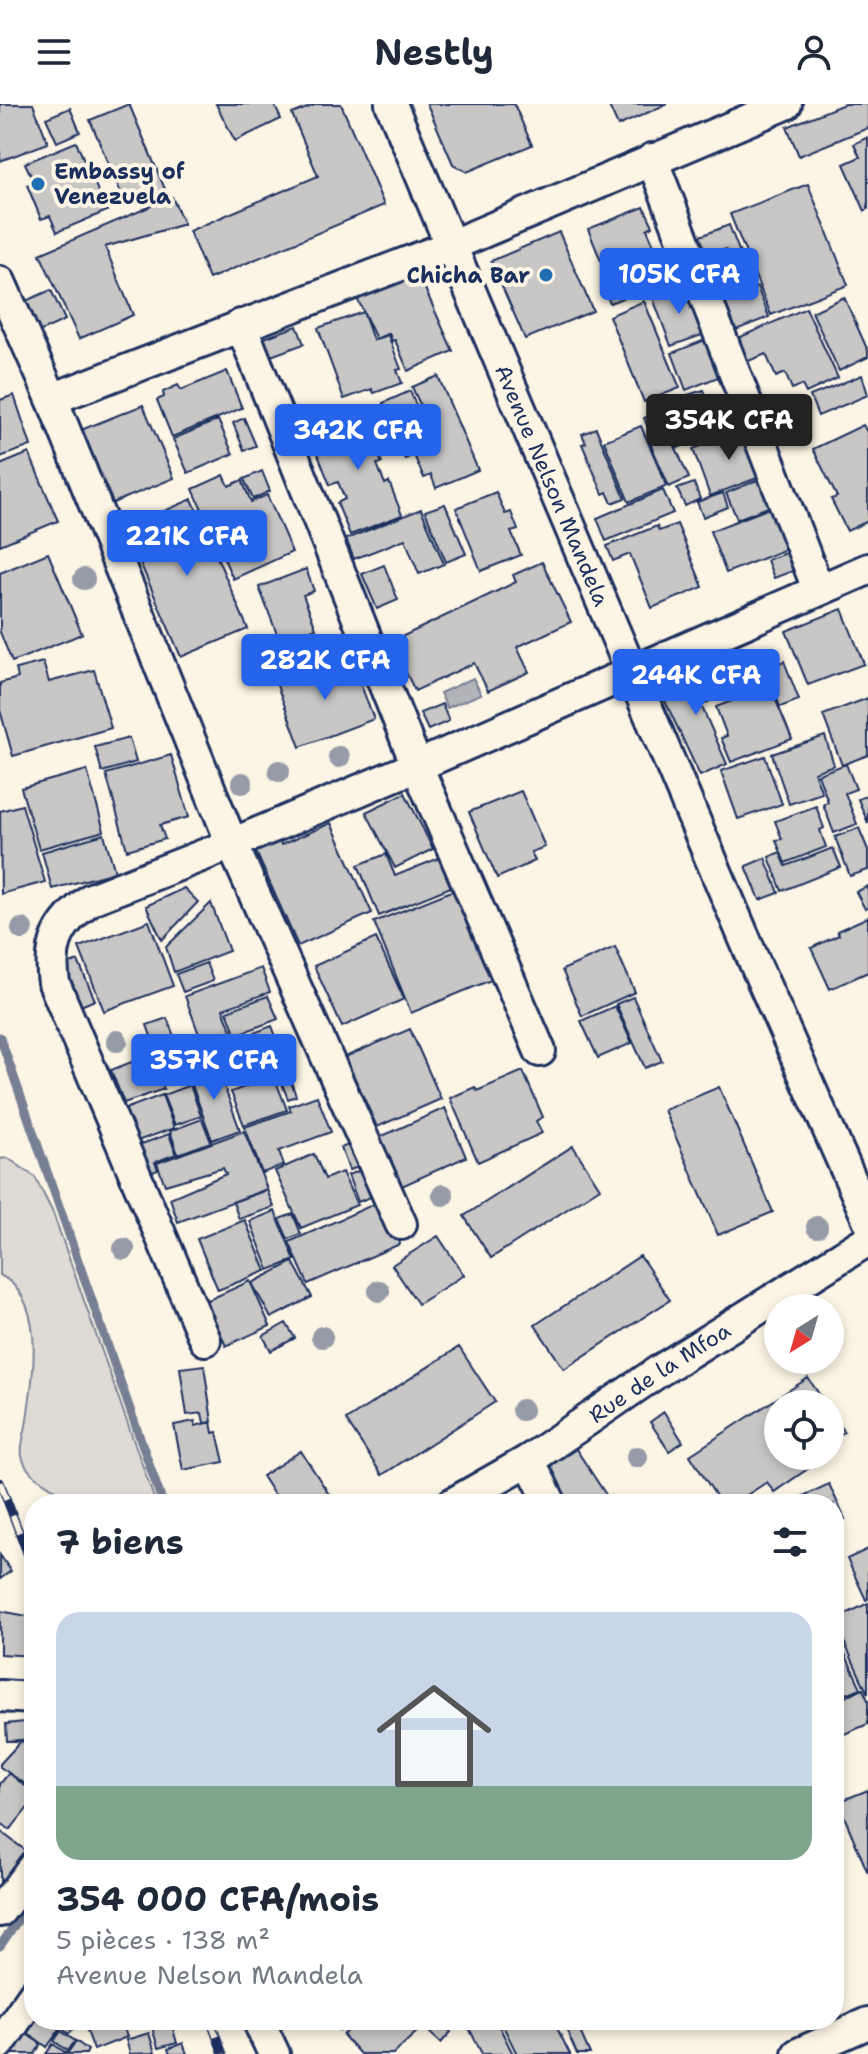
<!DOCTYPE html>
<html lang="fr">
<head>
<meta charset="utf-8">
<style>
	:root { --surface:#fff; --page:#f2f2f3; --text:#1f2937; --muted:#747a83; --accent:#2563eb }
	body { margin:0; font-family:"Shantell Sans",sans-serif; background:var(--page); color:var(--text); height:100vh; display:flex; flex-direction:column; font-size:30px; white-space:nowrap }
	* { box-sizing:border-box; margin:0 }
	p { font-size:26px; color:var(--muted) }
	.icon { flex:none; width:44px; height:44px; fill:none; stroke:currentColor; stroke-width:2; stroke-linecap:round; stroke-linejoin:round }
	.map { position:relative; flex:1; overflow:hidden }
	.panel { position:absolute; left:24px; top:1390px; width:820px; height:536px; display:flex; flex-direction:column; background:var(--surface); border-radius:32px; box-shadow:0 4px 12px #0003 }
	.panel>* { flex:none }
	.needle { width:52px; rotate:217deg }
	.buttons { position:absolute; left:764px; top:1190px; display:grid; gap:16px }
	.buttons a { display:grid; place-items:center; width:80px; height:80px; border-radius:50%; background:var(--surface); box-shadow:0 4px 12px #0003; font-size:40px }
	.price { position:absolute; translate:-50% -68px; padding:0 18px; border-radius:8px; background:var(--accent); color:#fff; font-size:26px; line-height:52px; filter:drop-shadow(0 2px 4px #0008) }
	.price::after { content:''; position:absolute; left:50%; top:48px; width:24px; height:18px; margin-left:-12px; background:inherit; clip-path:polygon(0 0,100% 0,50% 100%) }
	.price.current { background:#222; color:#fff }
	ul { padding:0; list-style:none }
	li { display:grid; align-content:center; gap:16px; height:424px; padding:0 32px }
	li span { display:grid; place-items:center; height:248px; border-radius:24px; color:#555 }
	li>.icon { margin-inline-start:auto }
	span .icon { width:144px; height:144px; fill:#fffc; stroke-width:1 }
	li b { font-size:34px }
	h2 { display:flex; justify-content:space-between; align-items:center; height:96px; padding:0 32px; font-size:34px }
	header { display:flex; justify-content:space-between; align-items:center; height:104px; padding:0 32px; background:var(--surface); font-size:36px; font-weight:700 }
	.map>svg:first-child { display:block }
	.green { fill:#dfdbd4; stroke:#7d8599; stroke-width:2 }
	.water { fill:#b2b4b8; stroke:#767f94; stroke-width:2 }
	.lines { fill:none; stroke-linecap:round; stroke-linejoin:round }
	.stream { stroke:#767f94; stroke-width:9 }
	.building { fill:#c8c7c6; stroke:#1b2f5e; stroke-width:2 }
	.minor-casing { stroke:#1b2f5e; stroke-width:36 }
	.minor { stroke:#fcf5e5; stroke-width:30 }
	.rail-casing { stroke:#1b2f5e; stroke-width:9 }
	.rail { stroke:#fcf5e5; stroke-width:6; stroke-dasharray:18; stroke-linecap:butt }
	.tree { fill:#969ba8 }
	.poi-dot { fill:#1f6fb2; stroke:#fcf5e5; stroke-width:3 }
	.labels { text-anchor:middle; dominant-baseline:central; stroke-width:8; stroke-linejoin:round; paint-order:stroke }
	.poi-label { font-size:22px; font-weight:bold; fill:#1b2f5e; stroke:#fcf5e5; text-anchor:start }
	.street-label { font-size:22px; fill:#1b2f5e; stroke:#fcf5e5 }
</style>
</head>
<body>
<header><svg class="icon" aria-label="menu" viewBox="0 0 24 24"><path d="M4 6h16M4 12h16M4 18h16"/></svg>Nestly<svg class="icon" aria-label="person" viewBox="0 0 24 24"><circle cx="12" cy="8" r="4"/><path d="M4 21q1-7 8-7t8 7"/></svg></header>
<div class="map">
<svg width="868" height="1950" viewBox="0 0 868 1950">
	<rect width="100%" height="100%" fill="#fcf5e5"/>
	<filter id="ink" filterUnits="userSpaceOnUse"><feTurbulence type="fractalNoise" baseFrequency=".0125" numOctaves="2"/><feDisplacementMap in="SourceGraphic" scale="16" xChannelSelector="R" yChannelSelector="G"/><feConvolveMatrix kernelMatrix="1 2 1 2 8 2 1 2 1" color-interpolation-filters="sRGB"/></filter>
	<g filter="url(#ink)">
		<path class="green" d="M8,1054l27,19 18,36 103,291h-89c-10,-23 -39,-21 -45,-48 -2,-12 4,-25 5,-37 6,-43 20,-120 -27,-144v-116z"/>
		<path class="water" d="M473,574l8,16 -34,14 -7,-15z"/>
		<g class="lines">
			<path class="stream" d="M0,933l163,467
				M0,1842l34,-49"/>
		</g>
		<path class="building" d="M0,0h33l15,39 -48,18z
			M129,0l36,85 -39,16 -36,-85z
			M216,0h58l7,15 -46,22z
			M317,0h24l43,101 -175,74 -20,-48 129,-55 -26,-62z
			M427,0h87l18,41 -65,27 -14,-8z
			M608,0h59l-49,22z
			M844,0h24v24l-69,28 -12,-29z
			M70,4l10,24 -23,10 -11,-24z
			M868,33v72l-3,2 -21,-47 16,-7 -6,-13z
			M76,38l31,69 -50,21 -7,-16 -9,3 -14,-34 7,-3 -9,-19z
			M808,80l40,101 -77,30 -41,-101z
			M172,93l12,27 -79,23 28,68 -54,24 -39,-85z
			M644,103l9,19 -6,3 9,21 -13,5 -2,-4 -38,15 -15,-37z
			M729,121l16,41 -10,4 -9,-21 -23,9 -8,-20z
			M559,128l34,79 -68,28 -34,-78z
			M641,149l6,17 7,-3 6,16 -50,20 -7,-15 7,-3 -7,-17z
			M673,154l10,24 -14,6 -9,-24z
			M734,164l10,24 13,-5 12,30 -33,13 -22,-55z
			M417,167l36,80 -45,20 -13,-31 -3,1 -3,-8 -13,6 -19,-41z
			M687,181l18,49 -34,12 -18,-48z
			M51,186l14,30 -28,13 -14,-31z
			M844,193l24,54v6l-29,14 -27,-59z
			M644,197l36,87 -36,14 -35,-86z
			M806,204l32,70 -32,15 -4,-8 -10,4 -7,-16 -9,4 -10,-23 -20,8 -10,-23z
			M363,208l10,28 15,-5 13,34 -4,1 5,13 -28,10 -2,-4 -28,10 -26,-71z
			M297,222l7,18 -33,12 -7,-18z
			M710,234l13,37 -37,15 -14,-37z
			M227,267l15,37 -70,29 -15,-37 7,-3 -1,-5 15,-7 3,5z
			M862,271l6,20 -50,21 -8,-20z
			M438,272l40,94 -42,18 -5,-13 -7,3 -10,-23 -9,4 -11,-25 9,-4 -3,-7 24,-10 -12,-26z
			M704,286l9,24 23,-9 6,18 -44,17 -17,-43z
			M410,287l8,19 -16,7 -4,-9 -11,4 -4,-9z
			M14,291l17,51 -31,11v-57z
			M679,300l15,37 -16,7 -7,-17 -19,7 -8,-20z
			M143,301l31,73 -61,25 -32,-73z
			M377,307l9,23 -14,5 10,24 -5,1 8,20 4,-2 13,33 -52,20 -13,-32 8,-4 -7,-17 -8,3 -19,-48z
			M244,314l12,28 -12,4 -11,-27z
			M218,316l15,34 -45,19 -15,-34z
			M863,321l5,9v87l-21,10 -16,-32 6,-2 -24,-48z
			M641,322l26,60 -38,16 -25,-61z
			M596,324l29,70 -13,5 -5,-11 -4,2 -21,-50 4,-1 -4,-9z
			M747,324l18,47 -55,21 -17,-47z
			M669,328l20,46 -20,9 -20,-47z
			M29,349l29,68 -58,24v-80z
			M262,367l8,20 -17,8 -9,-20z
			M224,371l5,11 13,-6 9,22 16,-7 25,57 -59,27 -40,-90z
			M765,373l11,27 -39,15 -11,-26z
			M694,379l6,16 -15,7 -8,-17z
			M663,386l10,23 -67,28 -9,-23z
			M496,388l9,22 6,-2 7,18 -7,2 10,23 -40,16 -25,-63z
			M723,389l5,14 -25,10 -6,-15z
			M192,395l56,130 -67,28 -56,-129z
			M445,400l21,50 -20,8 -21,-51z
			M770,404l16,41 -60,24 -16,-42z
			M421,405l23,55 -25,10 -14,-35 -51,20 -8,-20z
			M677,420l26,63 -51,21 -22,-54 -17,7 -6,-15 50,-20 2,5z
			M796,445l7,18 -29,11 -7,-18z
			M48,449l34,81 -70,28 -12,-30v-59z
			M542,458l29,60 -54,25 12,25 -41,19 -14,-28 -59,28 -24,-49 125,-60 -3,-7z
			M384,461l14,35 -21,9 -15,-35z
			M306,465l8,22 -11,4 13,33 -36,14 -21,-55z
			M842,505l22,55 -56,21 -22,-54z
			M277,532l3,10 28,-10 10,26 -41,16 -14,-37z
			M733,550l12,28 -21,9 -12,-29z
			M350,553l24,62 -74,28 -25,-67 13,-4 1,4z
			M784,557l15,39 -19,7 -8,-23 -11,5 -6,-17z
			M43,558l6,20 45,-12 17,58 -98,28 -13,-46v-27l18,-5 -2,-9z
			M710,561l13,30 -22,10 26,59 -27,12 -41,-88z
			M770,582l22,53 -61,23 -10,-24 6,-2 -11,-29z
			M868,594v57l-26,10 -19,-50z
			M442,600l7,17 -21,9 -8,-17z
			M825,632l9,29 -20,7 8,21 -33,11 -17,-50z
			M129,634l7,24 -34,10 -7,-25z
			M171,651l18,62 -29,8 5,14 -38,11 -21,-76z
			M765,652l17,48 -44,15 -17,-48z
			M846,660l10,25 -11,4 12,31 -23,9 -11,-29 5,-2 -10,-28z
			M87,666l17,61 -65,18 -18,-61z
			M521,687l24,56 -14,5 4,9 -38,17 -28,-66z
			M405,689l28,56 -38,19 -29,-56z
			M868,691v28l-10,-24z
			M22,701l23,77 -44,12 -1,-83z
			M816,702l8,22 -4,2 6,17 -41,16 -9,-23 6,-1 -7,-18z
			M331,719l41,90 -74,33 -46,-103 23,-11 6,13z
			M859,724l9,22v20l-18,6 -15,-39z
			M104,730l11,38 -63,17 -10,-37z
			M833,744l8,19 -59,24 -13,-34 11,-5 6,14z
			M386,750l9,22 44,-18 12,29 -72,29 -21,-51z
			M765,754l14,35 -19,7 -14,-34z
			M868,782v22l-3,1 -9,-17z
			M184,784l14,14 -36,38 -16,-34z
			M454,786l37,90 -80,33 -37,-91z
			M211,799l18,48 -55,21 -8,-25z
			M868,813v55l-38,17 -19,-41 28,-13 -2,-4z
			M149,817l24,65 -69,25 -25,-64z
			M376,834l28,61 -62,28 -28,-61z
			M615,843l20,45 -53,24 -20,-46z
			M78,857l17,39 -19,8 -17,-40z
			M206,859l7,18 -30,11 -7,-18z
			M261,864l9,24 -47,17 11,28 -30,11 -19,-52z
			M268,892l10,23 -42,16 -9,-24z
			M633,893l29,64 -17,7 -29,-64z
			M615,902l17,37 -34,15 -17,-37z
			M167,914l11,29 -20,8 -11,-30z
			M272,922l16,42 -50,18 -16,-41z
			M410,925l31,70 -64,28 -32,-70z
			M181,944l9,22 -19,7 -9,-22z
			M152,950l12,35 -40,14 -13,-33z
			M216,960l24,66 -28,10 -24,-66z
			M523,967l20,46 -7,4 6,12 -64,29 -28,-64 25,-11 2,4z
			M288,969l8,23 -8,3 -9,-23z
			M274,972l13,34 -43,15 -13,-33z
			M190,981l11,31 -26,9 -12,-30z
			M719,983l54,125 -55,23 -54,-125z
			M162,991l12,33 -48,17 -12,-32z
			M317,992l14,36 -52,19 5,14 -22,8 -17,-46 46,-16 -2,-5z
			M445,1004l21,49 -64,29 -22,-49z
			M202,1015l9,23 -33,12 -8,-23z
			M244,1027l23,58 -89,33 -8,-24 56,-24 -3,-6 -58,17 -8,-22z
			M169,1030l7,20 -21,8 3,8 -11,4 -11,-28z
			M357,1037l8,24 -16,5 -8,-22z
			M573,1042l27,42 -109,70 -27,-42z
			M314,1050l11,25 17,-7 15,33 -56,23 -26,-57z
			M363,1065l10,27 -15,6 -10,-27z
			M267,1086l7,17 -35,12 -6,-17z
			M381,1097l19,43 -92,40 -19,-42z
			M275,1107l20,49 -26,10 -19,-49z
			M293,1110l8,20 -13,5 -9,-20z
			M245,1116l21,51 -48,19 -21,-51z
			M438,1132l26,39 -46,29 -26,-39z
			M640,1152l30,44 -106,69 -29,-44z
			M293,1158l19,35 -41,21 -19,-35z
			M250,1177l20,45 -44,20 -20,-45z
			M286,1219l9,15 -24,13 -8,-15z
			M459,1243l36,55 -113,73 -36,-55z
			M204,1261l8,57 -8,1 -2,-10 -15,2 -7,-47z
			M808,1274l18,26h-48v52h28l6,10 -38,26 -7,-10 -34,22h-12l-31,-49z
			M830,1307l14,21 -14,9z
			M664,1308l19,30 -14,9 -19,-29z
			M195,1317v5l16,-4 2,11 4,-1 7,30 -41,8 -9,-45z
			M576,1345l36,55h-46l-22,-34z
			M301,1347l33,51 -3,2h-51l-18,-28z
			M829,1380l16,35 -11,6v-21h-48z
			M868,1445v50l-2,1 -19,-41z
			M0,1451l11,16 -11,8z
			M868,1499v91l-34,-74z
			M0,1507l28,5 6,40 -34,-2z
			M842,1543l19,41 -27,11v-48z
			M863,1585l5,11v24l-26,11 -8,-17v-16z
			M34,1617v18l-27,2 -1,-17z
			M22,1636l12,20v30l-34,-23v-3z
			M9,1669l25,20v7l-24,30 -10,-8v-38z
			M868,1686v83l-30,-71z
			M0,1727l26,20 -26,33z
			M34,1916h14l12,9 -13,18 -23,-17z
			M51,1916h29l-11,14z
			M83,1916h38l6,17 -33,13z
			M329,1916h23l-12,11z
			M360,1916h52l8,9 -27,25h-33l-17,-19z
			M416,1916h22l13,12 -10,11z
			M465,1916h31l17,34h-31z
			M500,1916h53l17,34h-53z
			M562,1916h13l15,34h-13z
			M171,1918l6,21 -19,5 -6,-21z
			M22,1927l19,13 -6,10h-26z
			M61,1927l14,10 -7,10 -14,-10z
			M149,1929l6,20 -25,1 -4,-14z
			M76,1937l12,9 -2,4h-19z
			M183,1939l4,11h-17l-2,-5z
			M53,1940l13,9 -1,1h-19z"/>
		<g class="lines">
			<defs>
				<g id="minor">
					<path id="s1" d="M391,0l366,864 111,251"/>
					<path d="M652,55l166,430"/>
					<path d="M0,178l52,117 180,445 169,380"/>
					<path d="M241,221l176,441 123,285"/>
					<path d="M52,295l398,-153 336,-142"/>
					<path d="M205,1236l-151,-357c-6,-40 5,-60 37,-84l141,-55 185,-78 451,-197"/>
					<path d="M529,1356l22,44"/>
					<path id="s2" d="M452,1400l77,-44 130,-89 209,-131"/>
					<path d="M0,1592l34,2"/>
					<path d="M0,1807l34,-45"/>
					<path d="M258,1916l16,34"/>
					<path d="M0,1939l34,-49"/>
					<path d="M798,1950l70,-31"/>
				</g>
			</defs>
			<use href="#minor" class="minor-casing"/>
			<use href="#minor" class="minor"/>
			<defs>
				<path id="rail" d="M0,1378l34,89
					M210,1916l13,34"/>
			</defs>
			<use href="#rail" class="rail-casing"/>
			<use href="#rail" class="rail"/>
		</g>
		<g class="tree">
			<circle cx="84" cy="475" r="11"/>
			<circle cx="339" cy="653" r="11"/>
			<circle cx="279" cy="667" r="11"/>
			<circle cx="242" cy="679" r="11"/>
			<circle cx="22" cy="825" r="11"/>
			<circle cx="117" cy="937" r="11"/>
			<circle cx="443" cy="1091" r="11"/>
			<circle cx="817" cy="1123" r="11"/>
			<circle cx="124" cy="1145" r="11"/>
			<circle cx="379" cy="1187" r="11"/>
			<circle cx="322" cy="1233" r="11"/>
			<circle cx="522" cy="1306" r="11"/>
			<circle cx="637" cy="1353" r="11"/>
		</g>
	</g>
	<g class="poi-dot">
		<circle cx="38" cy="80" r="8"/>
		<circle cx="546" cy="171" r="8"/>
	</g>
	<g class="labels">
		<g class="poi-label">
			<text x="54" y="67">Embassy of<tspan x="54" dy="25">Venezuela</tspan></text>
			<text x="530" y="171" text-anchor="end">Chicha Bar</text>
		</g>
		<g class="street-label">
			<text stroke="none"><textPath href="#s1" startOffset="414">Avenue Nelson Mandela</textPath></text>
			<text stroke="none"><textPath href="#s2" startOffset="246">Rue de la Mfoa</textPath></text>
		</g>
	</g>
</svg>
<div class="buttons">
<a><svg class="needle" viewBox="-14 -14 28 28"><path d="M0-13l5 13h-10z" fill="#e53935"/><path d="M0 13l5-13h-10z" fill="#747a83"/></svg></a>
<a><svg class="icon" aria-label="locate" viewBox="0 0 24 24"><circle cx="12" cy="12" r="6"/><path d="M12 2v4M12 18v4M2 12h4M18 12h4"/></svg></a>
</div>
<b class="price" style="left:679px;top:212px">105K CFA</b>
<b class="price current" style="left:729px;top:358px">354K CFA</b>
<b class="price" style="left:358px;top:368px">342K CFA</b>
<b class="price" style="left:187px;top:474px">221K CFA</b>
<b class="price" style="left:325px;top:598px">282K CFA</b>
<b class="price" style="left:696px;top:613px">244K CFA</b>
<b class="price" style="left:214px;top:998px">357K CFA</b>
<section class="panel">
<h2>7 biens<svg class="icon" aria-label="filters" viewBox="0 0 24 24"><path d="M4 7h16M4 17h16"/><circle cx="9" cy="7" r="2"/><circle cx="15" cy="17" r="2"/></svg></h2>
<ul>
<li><span style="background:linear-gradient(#c9d6e8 70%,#7fa58c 0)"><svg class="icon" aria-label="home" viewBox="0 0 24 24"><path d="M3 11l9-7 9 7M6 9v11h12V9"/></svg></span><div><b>354 000 CFA/mois</b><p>5 pièces · 138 m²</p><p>Avenue Nelson Mandela</p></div></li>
</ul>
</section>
</div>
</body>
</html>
